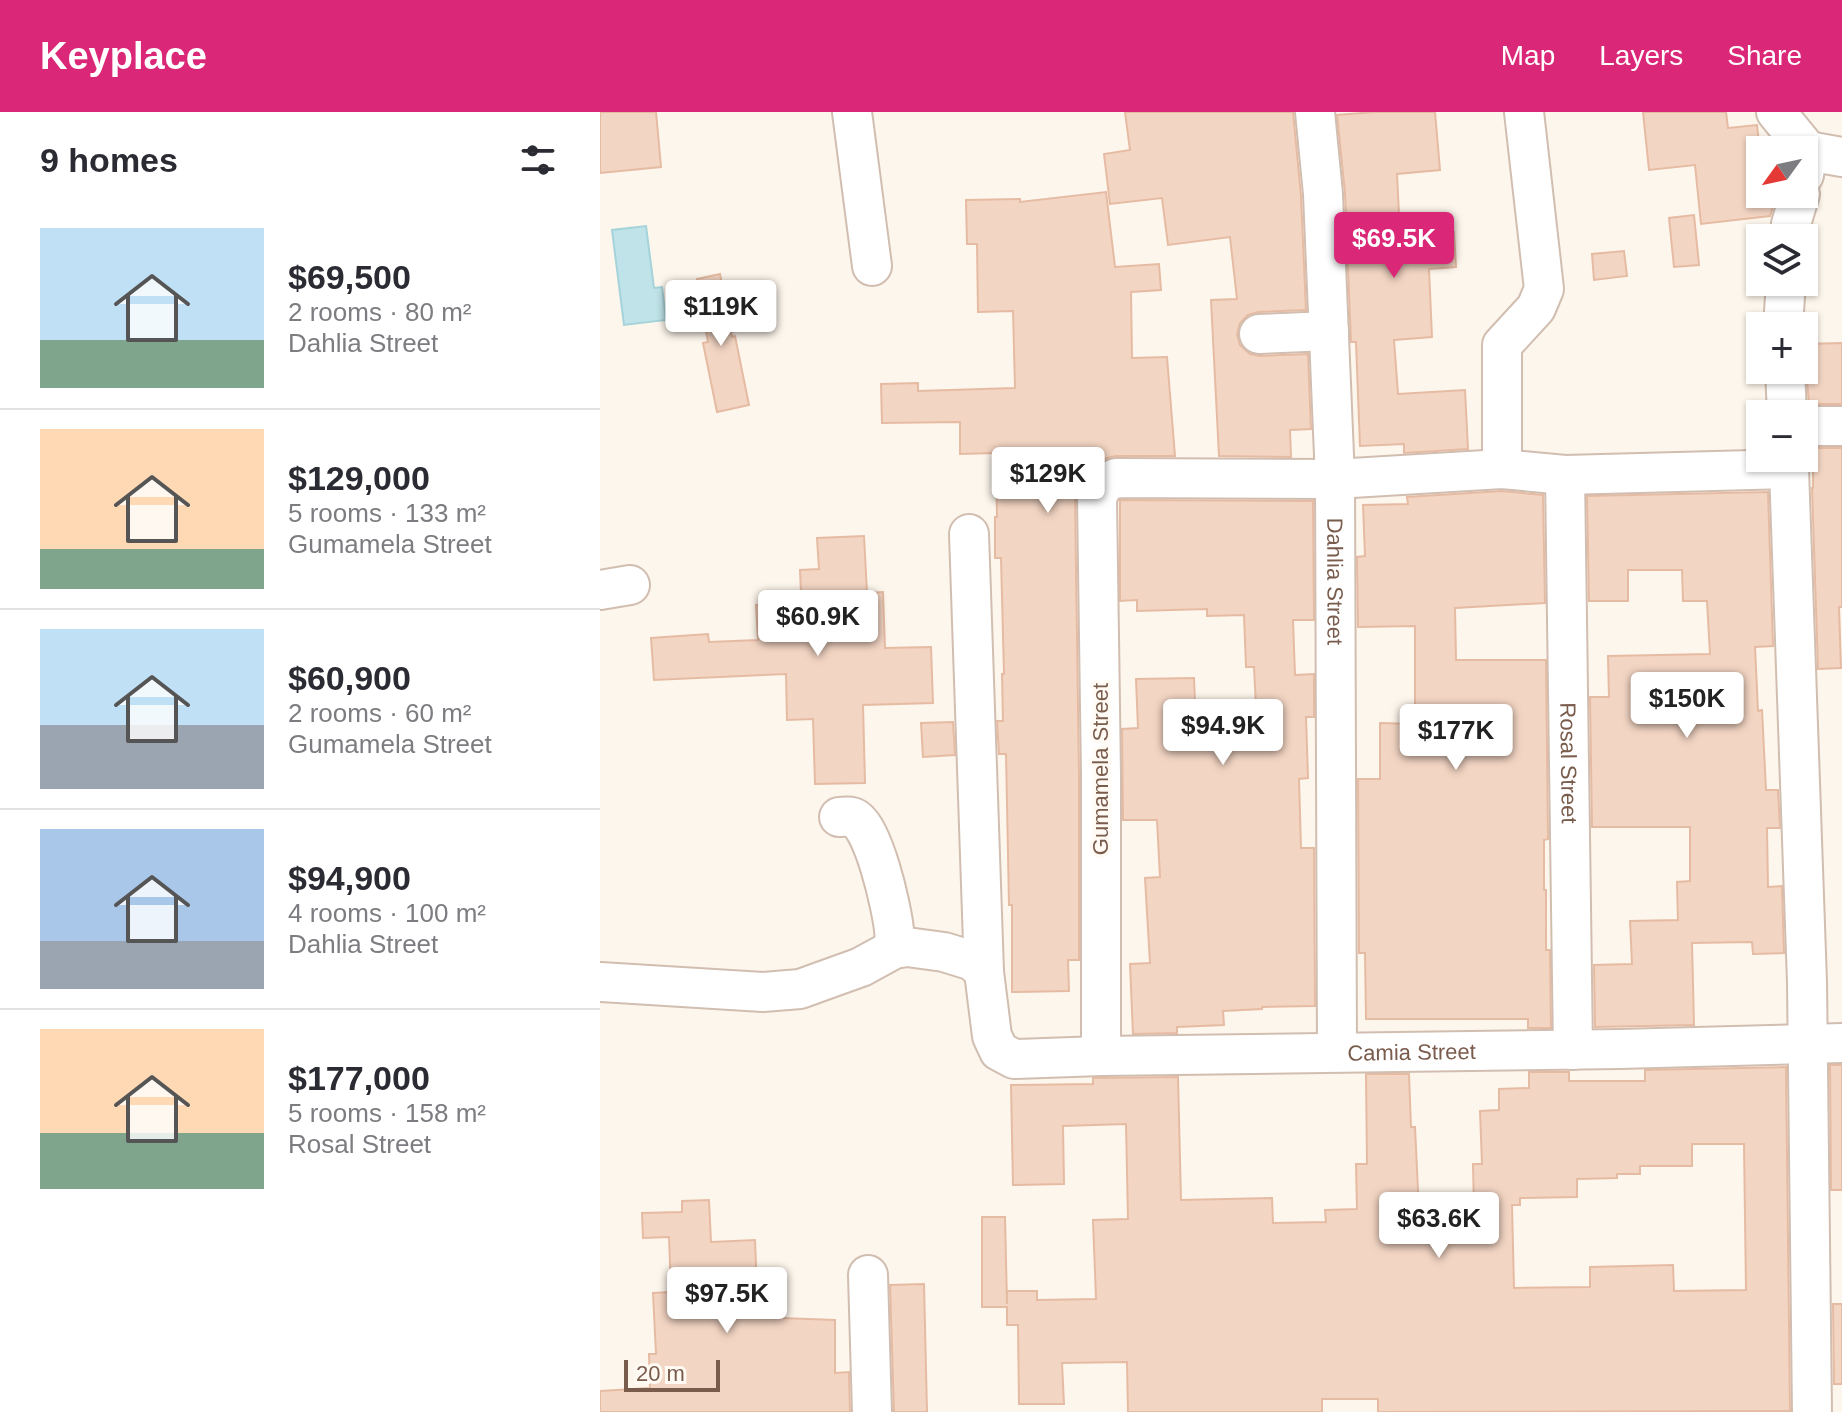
<!DOCTYPE html>
<html lang="en">
<head>
<meta charset="utf-8">
<style>
	:root { --surface:#fff; --page:#f7f7f7; --text:#2b2b33; --muted:#7c7c81; --line:#e1e1e2; --accent:#db2777 }
	body { margin:0; font-family:Arial,sans-serif; background:var(--page); color:var(--text); height:100vh; display:flex; flex-direction:column; font-size:30px; white-space:nowrap }
	* { box-sizing:border-box; margin:0 }
	p { font-size:26px; color:var(--muted) }
	.icon { flex:none; width:44px; height:44px; fill:none; stroke:currentColor; stroke-width:2; stroke-linecap:round; stroke-linejoin:round }
	.map { position:relative; flex:1; overflow:hidden }
	.panel { display:flex; flex-direction:column; background:var(--surface); width:600px }
	.panel>* { flex:none }
	.needle { width:52px; rotate:237deg }
	.controls { position:absolute; left:1146px; top:24px; display:grid; gap:16px }
	.controls a { display:grid; place-items:center; width:72px; height:72px; border-radius:0px; background:var(--surface); box-shadow:0 2px 6px #0004; font-size:40px }
	.scale { position:absolute; left:24px; bottom:20px; width:96px; box-sizing:border-box; padding-left:8px; border:4px solid #7a5c4d; border-top:0; font-size:22px; line-height:28px; white-space:nowrap; color:#7a5c4d; -webkit-text-stroke:6px #fffaf3; paint-order:stroke }
	.price { position:absolute; translate:-50% -68px; padding:0 18px; border-radius:8px; background:#fff; color:#222; font-size:26px; line-height:52px; filter:drop-shadow(0 2px 4px #0008) }
	.price::after { content:''; position:absolute; left:50%; top:48px; width:24px; height:18px; margin-left:-12px; background:inherit; clip-path:polygon(0 0,100% 0,50% 100%) }
	.price.active { background:var(--accent); color:#fff }
	ul { padding:0; list-style:none }
	li { display:flex; align-items:center; gap:24px; height:200px; padding:0 40px }
	li+li { border-top:2px solid var(--line) }
	li span { display:grid; place-items:center; flex:none; width:224px; height:160px; border-radius:0px; color:#555 }
	li>.icon { margin-inline-start:auto }
	span .icon { width:96px; height:96px; fill:#fffc; stroke-width:1 }
	li b { font-size:34px }
	h2 { display:flex; justify-content:space-between; align-items:center; height:96px; padding:0 40px; font-size:34px }
	header { display:flex; align-items:center; gap:48px; box-sizing:border-box; height:112px; padding:0 40px; background:var(--accent); color:#fff }
	header strong { font-size:38px }
	nav { display:flex; gap:44px; margin-inline-start:auto; font-size:28px }
	main { display:flex; flex:1; min-height:0 }
	.map>svg:first-child { display:block }
	.water { fill:#bfe3e8; stroke:#a5d3da; stroke-width:2 }
	.building { fill:#f3d5c3; stroke:#e6bba3; stroke-width:2; fill-rule:evenodd }
	.lines { fill:none; stroke-linecap:round; stroke-linejoin:round }
	.minor-casing { stroke:#d1beb0; stroke-width:42 }
	.minor { stroke:#fff; stroke-width:38 }
	.labels { text-anchor:middle; dominant-baseline:central; stroke-width:7; stroke-linejoin:round; paint-order:stroke }
	.street-label { font-size:22px; fill:#7a5c4d; stroke:#fffaf3 }
</style>
</head>
<body>
<header>
<strong>Keyplace</strong>
<nav><a>Map</a><a>Layers</a><a>Share</a></nav>
</header>
<main>
<section class="panel">
<h2>9 homes<svg class="icon" aria-label="filters" viewBox="0 0 24 24"><path d="M4 7h16M4 17h16"/><circle cx="9" cy="7" r="2"/><circle cx="15" cy="17" r="2"/></svg></h2>
<ul>
<li><span style="background:linear-gradient(#bfe0f5 70%,#7fa58c 0)"><svg class="icon" aria-label="home" viewBox="0 0 24 24"><path d="M3 11l9-7 9 7M6 9v11h12V9"/></svg></span><div><b>$69,500</b><p>2 rooms · 80 m²</p><p>Dahlia Street</p></div></li>
<li><span style="background:linear-gradient(#ffd9b3 75%,#7fa58c 0)"><svg class="icon" aria-label="home" viewBox="0 0 24 24"><path d="M3 11l9-7 9 7M6 9v11h12V9"/></svg></span><div><b>$129,000</b><p>5 rooms · 133 m²</p><p>Gumamela Street</p></div></li>
<li><span style="background:linear-gradient(#bfe0f5 60%,#9aa5b1 0)"><svg class="icon" aria-label="home" viewBox="0 0 24 24"><path d="M3 11l9-7 9 7M6 9v11h12V9"/></svg></span><div><b>$60,900</b><p>2 rooms · 60 m²</p><p>Gumamela Street</p></div></li>
<li><span style="background:linear-gradient(#a9c7e8 70%,#9aa5b1 0)"><svg class="icon" aria-label="home" viewBox="0 0 24 24"><path d="M3 11l9-7 9 7M6 9v11h12V9"/></svg></span><div><b>$94,900</b><p>4 rooms · 100 m²</p><p>Dahlia Street</p></div></li>
<li><span style="background:linear-gradient(#ffd9b3 65%,#7fa58c 0)"><svg class="icon" aria-label="home" viewBox="0 0 24 24"><path d="M3 11l9-7 9 7M6 9v11h12V9"/></svg></span><div><b>$177,000</b><p>5 rooms · 158 m²</p><p>Rosal Street</p></div></li>
</ul>
</section>
<div class="map">
<svg width="1242" height="1300" viewBox="0 0 1242 1300">
	<rect width="100%" height="100%" fill="#fdf6ec"/>
	<path class="water" d="M46,114l8,62 8,-1 4,33 -42,5 -12,-95z"/>
	<path class="building" d="M0,0h56l5,55 -61,6z
		M525,0h168l8,84 5,114 -48,2 -10,3 -8,8 -3,11 3,11 10,9 10,2 48,-2 3,75 -21,1 1,27 -72,-1 -8,-156 26,-1 -7,-62 -62,8 -6,-47 -52,6 -6,-50 26,-4z
		M774,0h61l5,58 -43,4 3,61 54,-3 2,35 -27,2 3,68 -38,3 4,54 67,-4 3,59 -64,4v-9l-44,2 -4,-104h-5l-6,-149 -8,-78z
		M1043,0h83l2,16 29,-3 3,26v43h17l-7,22 -69,8 -6,-59 -46,5z
		M506,80l9,75 44,-3 2,26 -30,2 1,66 35,-1 8,99h-59l-9,2 -13,6 -11,10 -6,15 -2,9 4,277v185h-11l1,31 -57,1v-87h-3l-3,-151h-7l-2,-33h6l-1,-47h2l-3,-116h-6v-41h2l-1,-64 -36,1v-32l-78,1 -1,-39 37,-1v8l97,-3 -2,-77 -35,1 -1,-68h-10l-1,-44 54,-1v3z
		M1094,103l5,50 -25,2 -5,-49z
		M1024,139l3,25 -33,4 -2,-26z
		M120,162l12,63 3,-1 14,69 -32,7 -14,-69 5,-1 -11,-63z
		M1242,231v61h-33l-5,-60z
		M1213,336h29v159h-3l2,61 -23,1 -6,-181h1z
		M902,379l41,4 2,108 -90,5 1,52h90l2,179 -4,1v50h2v60h4l1,78h-23v-9h-162l-1,-66h-6l-1,-174h22v-56l35,1v-98l-57,1 -1,-70 8,-1 -2,-51 45,-1 -1,-7z
		M1168,380l5,154 -18,1 3,64 4,-1 4,80h12l2,38h-13l1,59 14,-1 2,67 -31,1 -1,-12 -60,1 2,82 -99,2 -1,-62 38,-1 -2,-43 48,-1 -1,-38 13,-1v-54h-98l-2,-130h19l-1,-41 102,-2 -3,-53h-24l-1,-31h-54v31h-39l-2,-105z
		M520,388l193,1 1,119h-21l2,55 19,-1v43h-8l2,61 -9,1 2,69h13l1,158 -53,1v2l-39,2 1,14 -47,2v6l-44,1 -3,-70 20,-1 -5,-85 15,-1 -3,-57h-34l-1,-91 16,-1 -2,-49 58,-1 2,50 61,-1 -3,-60h-8l-2,-52 -37,1v-7l-70,2v-11l-17,1z
		M264,424l3,57 16,-1 2,56 46,-1 2,56 -70,2 2,78 -50,1 -2,-65 -26,1 -1,-46 -132,6 -3,-42 57,-4 1,8 49,-2 -2,-35 24,-1 -1,-10 22,-1 -1,-23 19,-1 -2,-31z
		M353,610l2,33 -32,2 -2,-34z
		M1230,953h12v125h-11z
		M1186,955l4,344 -412,1v-13h-56v13h-194l-1,-50 -65,1 2,41h-45l-1,-79h-11v-18h-25v-90h23l2,87v-13h30v9l59,-1 -3,-79 35,-1 -2,-95 -63,2 1,58 -51,1 -2,-100 82,-1v-6l85,-1 3,123 91,-2 1,25 53,-1 -1,-12 32,-1 -1,-45h11l-1,-90h43l2,53h4l4,84 55,-1 -1,-46h9l-2,-53 19,-1v-21l30,-1v-16h40v9h76v-11zM1092,1032h52l2,146 -72,1 -1,-26 -83,2v20l-76,1 -2,-83h8v-7l57,-1v-18l40,-1v-4h23v-8h52z
		M109,1088l2,42 44,-2 3,77 77,3v53l14,-1 1,40h-250v-21l50,-3 -1,-34h7l-3,-61 18,-1 -2,-55 -26,1 -1,-25 40,-1v-11z
		M324,1172l3,128h-33l-4,-127z
		M1233,1192h9v80h-8z"/>
	<g class="lines">
		<defs>
			<g id="minor">
				<path d="M252,0l20,154"/>
				<path id="s1" d="M715,0l8,82 12,285 2,573"/>
				<path d="M1176,0l32,39"/>
				<path d="M1204,63l4,-24 34,6"/>
				<path d="M1190,126l1,-14 9,-30"/>
				<path d="M1183,214l3,-44"/>
				<path d="M659,222l70,-3"/>
				<path d="M1185,258l2,44"/>
				<path d="M1204,314h38"/>
				<path d="M902,357v-124l34,-37 8,-19 -20,-177"/>
				<path d="M1189,357l18,513 5,430"/>
				<path id="s2" d="M965,363l8,575"/>
				<path id="s3" d="M369,422l15,438 8,64 7,15 15,8 87,-3 519,-7 222,-6"/>
				<path d="M0,478l30,-5"/>
				<path d="M239,705c4,0 9,-1 13,0 21,5 40,92 42,113 1,6 0,12 0,19"/>
				<path d="M0,870l163,10 37,-3 61,-22 33,-18 13,-2 37,5 29,9 11,11"/>
				<path d="M501,944v-281l-4,-277 6,-14 13,-6 219,1 167,-10 63,6 224,-6 -1,-11"/>
				<path d="M268,1163l4,137"/>
			</g>
		</defs>
		<use href="#minor" class="minor-casing"/>
		<use href="#minor" class="minor"/>
	</g>
	<g class="labels">
		<g class="street-label">
			<text stroke="none"><textPath href="#s1" startOffset="470">Dahlia Street</textPath></text>
			<text stroke="none"><textPath href="#s2" startOffset="288">Rosal Street</textPath></text>
			<text transform="translate(500 657) rotate(-90)">Gumamela Street</text>
			<text stroke="none"><textPath href="#s3" startOffset="934">Camia Street</textPath></text>
		</g>
	</g>
</svg>
<div class="controls">
<a><svg class="needle" viewBox="-14 -14 28 28"><path d="M0-13l5 13h-10z" fill="#e53935"/><path d="M0 13l5-13h-10z" fill="#7c7c81"/></svg></a>
<a><svg class="icon" aria-label="layers" viewBox="0 0 24 24"><path d="M12 4l9 5-9 5-9-5zM3 14l9 5 9-5"/></svg></a>
<a>+</a>
<a>−</a>
</div>
<div class="scale">20 m</div>
<b class="price active" style="left:794px;top:168px">$69.5K</b>
<b class="price" style="left:121px;top:236px">$119K</b>
<b class="price" style="left:448px;top:403px">$129K</b>
<b class="price" style="left:218px;top:546px">$60.9K</b>
<b class="price" style="left:1087px;top:628px">$150K</b>
<b class="price" style="left:623px;top:655px">$94.9K</b>
<b class="price" style="left:856px;top:660px">$177K</b>
<b class="price" style="left:839px;top:1148px">$63.6K</b>
<b class="price" style="left:127px;top:1223px">$97.5K</b>
</div>
</main>
</body>
</html>
